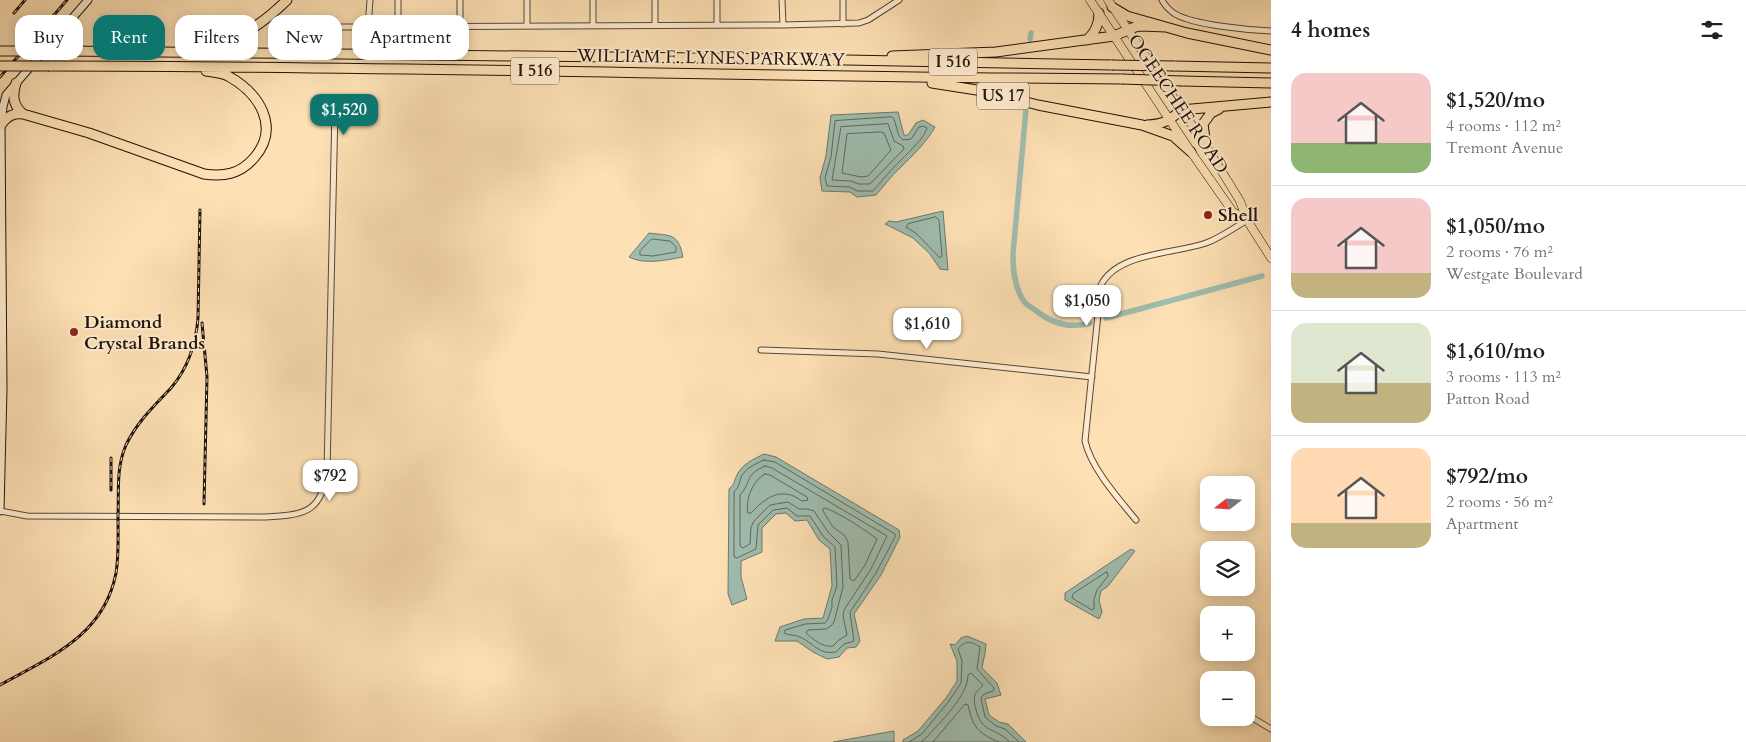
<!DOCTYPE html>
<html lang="en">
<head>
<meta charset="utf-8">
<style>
	:root { --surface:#fff; --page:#f6f6f6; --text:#202124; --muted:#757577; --line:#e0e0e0; --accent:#0f766e }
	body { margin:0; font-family:Cardo,serif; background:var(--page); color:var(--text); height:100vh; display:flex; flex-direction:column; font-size:19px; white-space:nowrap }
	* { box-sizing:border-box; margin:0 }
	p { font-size:16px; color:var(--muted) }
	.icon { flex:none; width:28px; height:28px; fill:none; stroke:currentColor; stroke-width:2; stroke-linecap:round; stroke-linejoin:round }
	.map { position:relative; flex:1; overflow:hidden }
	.sheet { display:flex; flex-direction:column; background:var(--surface); width:475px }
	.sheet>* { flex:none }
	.banner { position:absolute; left:15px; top:15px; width:475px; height:45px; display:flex; gap:10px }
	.needle { width:32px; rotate:253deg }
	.buttons { position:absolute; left:1200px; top:476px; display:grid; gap:10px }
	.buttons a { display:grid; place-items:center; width:55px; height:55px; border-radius:10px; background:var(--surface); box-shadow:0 2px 12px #0003; font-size:25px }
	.price { position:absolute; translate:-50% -42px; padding:0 11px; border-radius:10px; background:#fff; color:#222; font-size:16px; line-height:32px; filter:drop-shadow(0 1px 2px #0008) }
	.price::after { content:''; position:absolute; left:50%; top:30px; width:15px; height:11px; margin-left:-8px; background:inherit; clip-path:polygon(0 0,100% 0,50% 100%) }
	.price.selected { background:var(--accent); color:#fff }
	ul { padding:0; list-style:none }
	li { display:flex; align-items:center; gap:15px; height:125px; padding:0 20px }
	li+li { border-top:1px solid var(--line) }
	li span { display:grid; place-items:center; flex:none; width:140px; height:100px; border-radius:15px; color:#555 }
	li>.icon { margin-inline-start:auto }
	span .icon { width:60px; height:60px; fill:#fffc; stroke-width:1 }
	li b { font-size:21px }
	h2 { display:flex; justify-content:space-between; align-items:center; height:60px; padding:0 20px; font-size:21px }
	.chip { padding:0 18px; border-radius:15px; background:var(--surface); box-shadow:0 2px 12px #0003; font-size:18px; line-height:45px }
	.chip.selected { background:var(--accent); color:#fff }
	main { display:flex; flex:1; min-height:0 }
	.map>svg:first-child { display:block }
	.water { fill:#9fbdaf; stroke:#6c796d }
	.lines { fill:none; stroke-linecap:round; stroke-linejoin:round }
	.shore { stroke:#60685d; stroke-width:1 }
	.canal { stroke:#9fbdaf; stroke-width:5.5 }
	.street-casing { stroke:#574635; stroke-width:7 }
	.secondary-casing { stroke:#20130b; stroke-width:9 }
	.primary-casing { stroke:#20130b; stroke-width:9 }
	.highway-casing { stroke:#20130b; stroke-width:11 }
	.street { stroke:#feebce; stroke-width:5 }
	.secondary { stroke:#feebce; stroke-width:7 }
	.primary { stroke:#fde0b4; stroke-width:8 }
	.highway { stroke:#fde0b4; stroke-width:9 }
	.rail-casing { stroke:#20130b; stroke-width:3 }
	.rail { stroke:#feebce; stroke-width:1; stroke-dasharray:4; stroke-linecap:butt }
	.highway-bridge-casing { stroke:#20130b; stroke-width:11; stroke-linecap:butt }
	.highway-bridge { stroke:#fde0b4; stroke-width:9 }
	.poi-dot { fill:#8f2418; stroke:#feebce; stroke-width:2 }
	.labels { text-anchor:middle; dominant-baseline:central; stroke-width:4; stroke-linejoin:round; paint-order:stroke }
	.shield { fill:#feebce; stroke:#635446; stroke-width:1 }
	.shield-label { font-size:16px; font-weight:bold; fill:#20130b }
	.street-label { font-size:18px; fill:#20130b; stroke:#feebce }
	.poi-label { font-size:18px; font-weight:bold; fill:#20130b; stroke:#feebce; text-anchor:start }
</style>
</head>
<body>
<main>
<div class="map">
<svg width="1271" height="742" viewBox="0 0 1271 742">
	<rect width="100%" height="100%" fill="#fde0b4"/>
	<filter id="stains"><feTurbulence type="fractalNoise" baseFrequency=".004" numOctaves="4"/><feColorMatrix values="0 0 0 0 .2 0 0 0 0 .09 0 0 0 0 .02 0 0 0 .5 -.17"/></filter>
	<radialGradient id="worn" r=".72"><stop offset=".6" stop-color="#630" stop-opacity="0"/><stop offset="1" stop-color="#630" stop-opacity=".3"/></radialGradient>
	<path class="water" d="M898,112l6,23h4l8,-12 7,-3 12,7c-9,16 -22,28 -35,41 -9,8 -16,18 -24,27l-19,2 -7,-5 -28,-1 -2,-13 6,-22 5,-41z
		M943,211l5,59 -8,-1 -10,-15 -17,-16 -28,-14 4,-3 7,1z
		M649,233c21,3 29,-1 34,24 -17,3 -38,8 -54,0z
		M764,454l12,3 123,73 1,7 -19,38 -27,39 6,27 -4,6 -9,1 -8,9 -12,2 -14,-7 -16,-11h-22l5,-14 24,-8 19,-1 9,-32 -2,-37 -11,-9 -12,-20 -12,1 -9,-8 -10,1 -14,14v24l-21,9v16l6,22 -15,6 -4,-11 1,-105c7,-6 4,-7 8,-14 5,-11 17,-16 27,-21z
		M1131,549l4,2 -27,35 -7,5 -2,9 3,12 -3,7 -34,-19v-7z
		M967,636l19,8 -1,9 -3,15 15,15 4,12 -16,4 4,16 10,7 9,2 18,18h-123v-2l15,-9 28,-33 11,-17v-20l-7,-17 5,1 6,-7z
		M894,731v11h-61z"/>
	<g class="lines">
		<path class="shore" d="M892,117l2,2 5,17 4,4 8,-1 8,-12 4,-1 4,2c-3,12 -25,30 -33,39 -7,8 -14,16 -21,24h-16l-7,-4 -23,-1 -2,-8 6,-21 4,-36z
			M888,124l6,17 9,5 1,3 -34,35h-11l-8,-3 -19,-1 9,-53z
			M881,132l3,1 7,17 -23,26 -7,1 -19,-4 5,-39z
			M936,217l3,3 3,36 -2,2 -23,-24 -11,-7 2,-3z
			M652,239l18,2 6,6v5l-23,4 -13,-1v-4z
			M764,460l11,2 120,72v3l-19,36 -26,39 4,29 -10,3 -8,8c-18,3 -22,-9 -36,-15 -6,-3 -11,-1 -16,-4l1,-3 20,-6 20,-1 3,-4 4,-12v-7l5,-14 -2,-39 -12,-11 -13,-20h-13l-10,-8 -14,2 -15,15 -2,24 -19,9 -3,-1v-65c5,-5 5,-8 7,-15 5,-9 14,-13 23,-17z
			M765,466l7,2 115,68 -16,33 -27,41 -1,6 4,19 -8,5 -6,6c-10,2 -20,-7 -27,-13l2,-3 18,-1 5,-3 3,-4 9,-35 -2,-42 -13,-13 -14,-21 -6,-2h-9l-11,-7 -18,3 -16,16 -3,6 -1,17 -7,4 -3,-2v-51c12,-13 4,-20 25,-29z
			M765,474l5,1 37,22 1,3 -6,1c-20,-15 -36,-4 -51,12h-3c-3,-13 5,-33 17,-39z
			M824,508c10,1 44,24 53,31l-12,26 -11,16 -4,-2 -2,-37 -4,-7 -11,-8 -10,-16z
			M1107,572l1,4 -11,14 -3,9v10l-2,1 -20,-12 1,-4z
			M909,742l13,-8 27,-33 12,-18 1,-22 -4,-12c7,-9 13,-8 22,-2l-3,22 17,19 -1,3 -9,3 -3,4 4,19 11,9 9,3 14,13
			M921,742l5,-4c14,-16 42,-42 42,-63l3,-2 12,12c-2,3 -6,6 -8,9 -1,4 -1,8 0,12 7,29 17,19 35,36
			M933,742l32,-38 3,1c5,23 10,28 31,37"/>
		<path class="canal" d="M1030,39l1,-6
			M1026,109l-13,145c0,15 1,32 10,46 2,4 8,7 12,10 16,13 34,19 55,13
			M1106,318l156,-42"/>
		<defs>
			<path id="street" d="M398,0v27
				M460,0v27
				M527,0v26
				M593,0v26
				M782,0l1,25
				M843,0v24
				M1162,0c3,6 7,10 13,14 19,11 73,16 96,17
				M655,25v-25
				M717,25v-25
				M340,27l443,-2 76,-2 9,-3 31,-20
				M368,27l2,-27
				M761,350l117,4 214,23
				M0,511l27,5 238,1c37,-2 57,-3 62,-46l8,-362
				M1136,520c-18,-22 -45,-52 -51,-79l16,-156c17,-33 74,-31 105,-42 14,-5 28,-15 41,-23
				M1246,714l25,15"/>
			<path id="secondary" d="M0,511l3,-122 -2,-264 2,-18 3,-12 82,-95"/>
			<path id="primary" d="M1090,0l101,152 42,60 14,8
				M1108,0l98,146 34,55 7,19 24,38"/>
			<path id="highway" d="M1112,7l15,9 60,17 84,17
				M1087,40c8,-8 12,-15 12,-27
				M192,49c44,-8 63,-18 95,-49
				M64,51l729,8 319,6
				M892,56l104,-4 118,-16 21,-9 6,-1 25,1
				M50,66c358,0 715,11 1072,13
				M1173,66l98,2
				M1182,81l89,2
				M16,83c-4,13 -3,22 7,31
				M932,83l51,8 55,14 104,20 31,11 18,16
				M1,125c6,-9 12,-12 22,-11l66,19 115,41c20,3 36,0 50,-16 27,-31 5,-65 -26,-82 -6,-3 -15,-4 -22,-5
				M1147,125c17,-1 22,-4 34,-15l90,-8
				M1206,146l-3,-22 8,-11 8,-4"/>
		</defs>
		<use href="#street" class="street-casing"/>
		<use href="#secondary" class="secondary-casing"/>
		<use href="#primary" class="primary-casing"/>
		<use href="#highway" class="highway-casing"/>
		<use href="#street" class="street"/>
		<use href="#secondary" class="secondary"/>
		<use href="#primary" class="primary"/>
		<use href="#highway" class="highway"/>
		<defs>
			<path id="rail" d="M14,13l11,-13
				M0,77l67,-77
				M202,323l5,54 -3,127
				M111,458v32
				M0,685c50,-28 104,-49 116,-112 3,-18 2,-38 2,-57 1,-25 -2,-48 8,-71 11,-23 28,-39 45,-57 17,-20 25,-44 27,-70l2,-108"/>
		</defs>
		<use href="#rail" class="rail-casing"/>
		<use href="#rail" class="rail"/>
		<defs>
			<path id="highway-bridge" d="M0,51h64
				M1112,65l61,1
				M0,66h50
				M1122,79l60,2"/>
		</defs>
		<use href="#highway-bridge" class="highway-bridge-casing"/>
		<use href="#highway-bridge" class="highway-bridge"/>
	</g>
	<g class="poi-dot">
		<circle cx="1208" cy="215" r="5"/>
		<circle cx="74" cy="332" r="5"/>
	</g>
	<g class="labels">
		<g class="shield">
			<rect x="929" y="48.5" width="48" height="27" rx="4"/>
			<rect x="511" y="57.5" width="48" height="27" rx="4"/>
			<rect x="977" y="82.5" width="52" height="27" rx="4"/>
		</g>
		<g class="shield-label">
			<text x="953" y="62">I 516</text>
			<text x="535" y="71">I 516</text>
			<text x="1003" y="96">US 17</text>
		</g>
		<g class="street-label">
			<text transform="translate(711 58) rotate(1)">WILLIAM F. LYNES PARKWAY</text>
			<text transform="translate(1178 104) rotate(56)">OGEECHEE ROAD</text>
		</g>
		<g class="poi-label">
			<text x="1218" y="215">Shell</text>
			<text x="84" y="322">Diamond<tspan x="84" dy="21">Crystal Brands</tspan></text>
		</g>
	</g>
	<rect width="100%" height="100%" filter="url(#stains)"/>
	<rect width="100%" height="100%" fill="url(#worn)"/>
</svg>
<div class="buttons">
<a><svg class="needle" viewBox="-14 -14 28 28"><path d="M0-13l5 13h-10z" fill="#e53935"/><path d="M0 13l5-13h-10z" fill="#757577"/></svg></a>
<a><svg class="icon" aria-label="layers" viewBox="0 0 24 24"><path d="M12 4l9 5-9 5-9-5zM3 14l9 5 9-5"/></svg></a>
<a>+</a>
<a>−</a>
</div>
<b class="price selected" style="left:344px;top:136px">$1,520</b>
<b class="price" style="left:1087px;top:327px">$1,050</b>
<b class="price" style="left:927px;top:350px">$1,610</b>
<b class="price" style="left:330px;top:502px">$792</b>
<div class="banner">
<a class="chip">Buy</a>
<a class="chip selected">Rent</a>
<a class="chip">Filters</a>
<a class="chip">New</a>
<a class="chip">Apartment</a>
</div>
</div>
<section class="sheet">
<h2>4 homes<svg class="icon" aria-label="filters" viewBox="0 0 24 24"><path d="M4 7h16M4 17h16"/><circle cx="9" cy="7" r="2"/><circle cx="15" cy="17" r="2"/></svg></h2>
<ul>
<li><span style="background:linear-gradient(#f6c9c9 70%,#8fb573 0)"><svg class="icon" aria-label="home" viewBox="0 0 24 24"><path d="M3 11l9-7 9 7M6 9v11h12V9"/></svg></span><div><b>$1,520/mo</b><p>4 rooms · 112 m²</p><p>Tremont Avenue</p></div></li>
<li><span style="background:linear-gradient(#f6c9c9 75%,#c2b280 0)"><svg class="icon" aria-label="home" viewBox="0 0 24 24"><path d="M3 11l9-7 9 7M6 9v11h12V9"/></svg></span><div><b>$1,050/mo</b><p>2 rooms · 76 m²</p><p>Westgate Boulevard</p></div></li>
<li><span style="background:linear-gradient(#dfe7d0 60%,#c2b280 0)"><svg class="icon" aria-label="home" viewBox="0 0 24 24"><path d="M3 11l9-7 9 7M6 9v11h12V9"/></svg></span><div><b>$1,610/mo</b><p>3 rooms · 113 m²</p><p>Patton Road</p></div></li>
<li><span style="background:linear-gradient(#ffd9b3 75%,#c2b280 0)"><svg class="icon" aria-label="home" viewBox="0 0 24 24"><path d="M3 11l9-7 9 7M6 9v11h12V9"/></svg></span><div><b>$792/mo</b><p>2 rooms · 56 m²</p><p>Apartment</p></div></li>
</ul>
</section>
</main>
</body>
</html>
